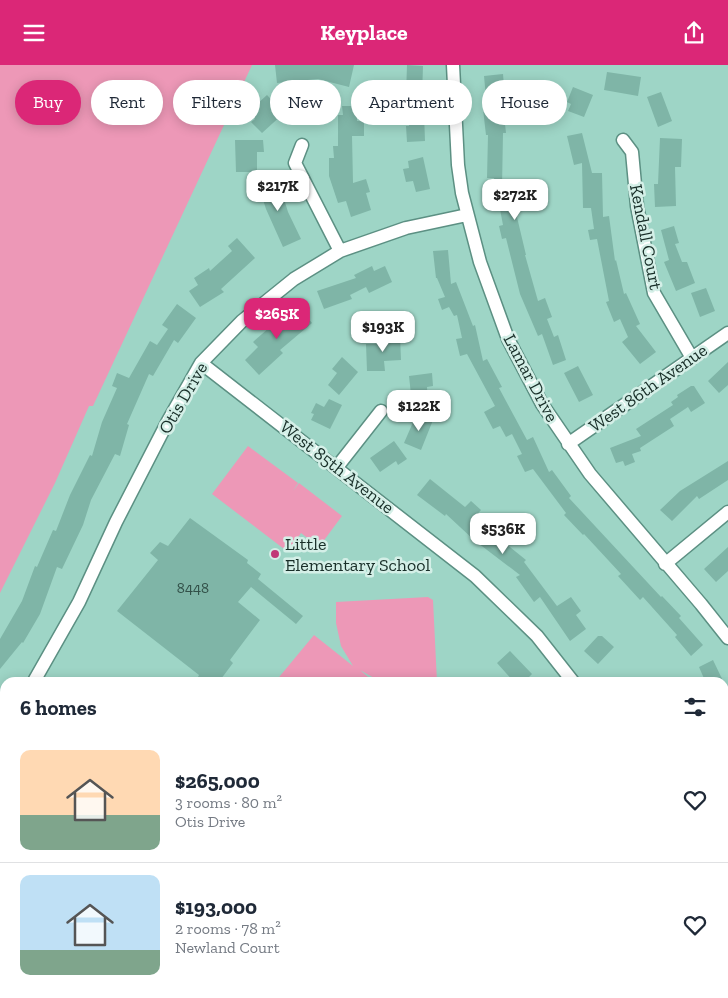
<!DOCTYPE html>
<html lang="en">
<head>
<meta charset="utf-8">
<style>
	:root { --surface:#fff; --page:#f2f2f3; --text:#1f2937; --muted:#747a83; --line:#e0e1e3; --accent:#db2777 }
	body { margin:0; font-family:"Zilla Slab",serif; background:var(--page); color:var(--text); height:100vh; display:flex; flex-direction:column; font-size:19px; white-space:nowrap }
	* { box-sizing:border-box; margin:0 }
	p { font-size:16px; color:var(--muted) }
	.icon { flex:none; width:28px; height:28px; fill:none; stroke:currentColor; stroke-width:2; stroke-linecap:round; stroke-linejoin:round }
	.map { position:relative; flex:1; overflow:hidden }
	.details { position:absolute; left:0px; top:612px; width:729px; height:321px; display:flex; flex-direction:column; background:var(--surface); border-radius:15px 15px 0 0; box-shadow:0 2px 12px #0003 }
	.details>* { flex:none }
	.banner { position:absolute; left:15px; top:15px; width:699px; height:45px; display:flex; gap:10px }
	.price { position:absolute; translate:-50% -42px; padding:0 11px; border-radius:10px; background:#fff; color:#222; font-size:16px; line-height:32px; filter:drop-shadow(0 1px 2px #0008) }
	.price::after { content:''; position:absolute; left:50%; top:30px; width:15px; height:11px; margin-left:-8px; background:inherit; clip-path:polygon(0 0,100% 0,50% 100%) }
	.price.on { background:var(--accent); color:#fff }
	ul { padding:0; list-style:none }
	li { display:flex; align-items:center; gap:15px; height:125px; padding:0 20px }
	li+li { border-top:1px solid var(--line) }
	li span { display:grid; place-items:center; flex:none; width:140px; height:100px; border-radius:10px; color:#555 }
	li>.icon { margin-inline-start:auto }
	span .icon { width:60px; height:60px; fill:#fffc; stroke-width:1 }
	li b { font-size:21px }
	h2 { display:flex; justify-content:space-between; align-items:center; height:60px; padding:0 20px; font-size:21px }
	.chip { padding:0 18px; border-radius:22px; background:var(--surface); box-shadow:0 2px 12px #0003; font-size:18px; line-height:45px }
	.chip.on { background:var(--accent); color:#fff }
	header { display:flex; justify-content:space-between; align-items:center; height:65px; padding:0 20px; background:var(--accent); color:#fff; font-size:22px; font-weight:800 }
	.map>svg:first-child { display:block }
	.green { fill:#ed98b7 }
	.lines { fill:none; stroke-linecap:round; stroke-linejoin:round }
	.stream { stroke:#8473bc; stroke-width:4 }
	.building { fill:#7fb5a7 }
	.minor-casing { stroke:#5c9083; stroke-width:15 }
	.minor { stroke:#fff; stroke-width:12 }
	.poi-dot { fill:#c13977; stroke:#d4efe7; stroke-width:2 }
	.labels { text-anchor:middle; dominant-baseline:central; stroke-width:5; stroke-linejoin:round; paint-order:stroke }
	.number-label { font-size:15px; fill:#325048 }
	.street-label { font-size:18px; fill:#182e28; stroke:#d4efe7 }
	.poi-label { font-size:18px; fill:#182e28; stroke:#d4efe7; text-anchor:start }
</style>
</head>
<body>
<header><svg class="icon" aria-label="menu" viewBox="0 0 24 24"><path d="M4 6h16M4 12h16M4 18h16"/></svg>Keyplace<svg class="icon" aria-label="share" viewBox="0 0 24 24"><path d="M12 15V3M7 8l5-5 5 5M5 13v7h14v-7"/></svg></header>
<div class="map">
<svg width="728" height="933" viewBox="0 0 728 933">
	<rect width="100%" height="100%" fill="#9ed5c6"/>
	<path class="green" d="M0,0h252l-159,341h-4l-34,77 -55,110z
		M248,381l50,37 -5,8 6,-8 43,33 -23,31 -18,-14 -13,19 -76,-58z
		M428,532l5,3 4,82h-56l-21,-12 14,12h-99l39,-47 39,31 -12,-20 -5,-23v-21z"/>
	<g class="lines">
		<path class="stream" d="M0,710l5,3
			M297,929l5,4"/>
	</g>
	<path class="building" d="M275,0h79l-5,22 -31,-8 -41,4z
		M407,0l16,1 -1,30 -16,-1z
		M607,7l34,5 -3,19 -34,-6z
		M503,9l1,12h-4l1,10 -5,1 2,19 6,-1 2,18h-3l-1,54 8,-2 2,9 6,-1 2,11 -4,1v8l10,42h-1l13,46 7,-3 7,19 -5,2 7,18 4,-2 8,25 -13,5 -11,-31 -4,2 -18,-42 -14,-56 -4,1 -3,-13 4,-1 -9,-47h-7l1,-43h-2l-3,-26 4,-1 -3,-32z
		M573,22l20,8 -9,22 -16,-6 3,-7 -4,-2z
		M661,27l11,29 -14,6 -11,-30z
		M267,30l17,18 -22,20 -11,-11 4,-3 -7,-7z
		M342,41h15v15h7v15h-12l1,47 13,-4 4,13 -4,1 5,17 -20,7 -5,-16 -8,2 -9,-27v-18h5l-1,-12h5v-31h5z
		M424,48l1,28 -18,1 -1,-16h3l-1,-12z
		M582,68l10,40h10l1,44 6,-1 6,45 1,-1 8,34 2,-1 14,31 -4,2 20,26 -16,12 -18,-22 6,-5 -8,-18 -6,3 -8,-20 3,-1 -12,-62 -7,1 -2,-10 6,-1 -3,-21h-8l-1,-45 -8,2 -7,-29z
		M660,73l22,1 -1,28h-6l1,39 -21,1 -1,-23h4z
		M235,75h28l1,12h-7v20h-21z
		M423,92l7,32 -14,3 -3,-11 -7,1 -3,-13 6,-1 -1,-7z
		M271,112l2,8 6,-2 9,29 13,27 -18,8 -17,-38 -9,-28z
		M674,161l5,17 -4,1 7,18h5l8,21 -19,8 -12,-29 5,-2 -8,-30z
		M237,173l18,20 -34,31 3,3 -24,15 -11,-16 9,-6 -4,-7 15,-10 1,3 22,-20 -4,-5z
		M448,185l3,34 5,-2 17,44 2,-1 8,36 4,-2 15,28 -3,1 28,52 6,-3 16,35 3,-2 19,26 -2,2 92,99 1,-1 19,20 -2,2 24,27 -12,11 -16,-19 2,-2 -34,-38 -3,3 -22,-24 3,-2 -37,-40 -1,1 -19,-20 2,-2 -33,-44 -8,3 -8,-16 5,-2 -10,-20 -6,3 -6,-11 -7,3 -9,-17 11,-6 -28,-52 -7,2 -4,-17 6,-1 -5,-23 -3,1 -5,-9 -7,3 -4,-11 7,-2 -8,-19h-1l-3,-27z
		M372,201l2,5 11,-5 7,16 -23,11 -3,-6 -16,8 2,4 -28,10 -7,-18 39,-13 -2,-3z
		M706,223l9,23 -15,6 -9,-24z
		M177,239l19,14 -18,25 -4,-3 -21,36 -4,-2 -22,50 2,1 -9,31 -5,-2 -24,46 -8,25 -21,44 -5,-2 -17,47 -17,29 -1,-1 -22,27v-30l22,-38 13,-35 2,1 16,-37 3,1 14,-36 20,-40 2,1 10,-34 15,-34 -5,-2 5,-13 12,5 21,-37 7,4 11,-16 -6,-4z
		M300,244l12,14 -32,27 3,3 -24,22 -14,-15 13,-13 -5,-5 33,-29 4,5z
		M400,270l1,25 -17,1 1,10h-18l-1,-27h15v-8z
		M342,292l16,15 -19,23 -11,-10 9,-12 -5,-4z
		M728,297v23l-9,8 -11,-12z
		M578,301l15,29 -14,7 -15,-29z
		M432,308l1,13 -6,1 1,16 -16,1 -3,-28z
		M691,321h3l11,17 -14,9 -3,-5 -18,12 4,7 -34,22 1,3 -9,3 3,8 -10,4 -2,-5 -7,2 -6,-15 31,-12 -5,-7 37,-24 -2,-3 7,-5 -1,-2z
		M329,334l13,6 -12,24 -19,-9 3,-6 -3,-1 5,-10 8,4z
		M417,348l16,7 -12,30 -17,-7z
		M394,376l13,18 -9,6 -2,-4 -16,11 -10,-14z
		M728,396v19l-29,19 -2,-3 -25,25 -12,-11 20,-19z
		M430,414l35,28 6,-6 10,9 -7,8 21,20 1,-2 30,24 -2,2 33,44 14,-9 10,14 -5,4 10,14 -16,12 -30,-44 -6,5 -18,-25 4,-2 -46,-35 -28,-26 -1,2 -28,-21z
		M190,453l58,42 -1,3 14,11 -3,5 45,37 -7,8 -45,-37 -13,15 22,18 -30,40 3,3 -15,20h-23l4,-8 -82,-64 41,-51 -8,-7 10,-11 8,4z
		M728,482v24l-12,11 -12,-13z
		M598,571h4l12,11 -16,17 -14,-13z
		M510,586l22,23 -9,9h-8l-18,-20z
		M713,595l11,23h-18l-7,-16z"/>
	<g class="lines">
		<defs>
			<path id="minor" d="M453,0l5,100 4,28 18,69 28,77 34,65 48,70 111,130 27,34
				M623,75l9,12 5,54 17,87 38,65
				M302,80l-7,18 45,88
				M201,298l274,213 62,60 37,47
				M568,379l160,-111
				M337,402l44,-56
				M665,499l63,-52
				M33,618l46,-81 37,-80 52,-101 33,-58 41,-42 52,-42 46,-28 66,-23 61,-13
				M0,655l5,-6
				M0,808l5,3
				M724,868l4,8
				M425,929l4,4
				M148,933l1,-4"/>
		</defs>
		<use href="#minor" class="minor-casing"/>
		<use href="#minor" class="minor"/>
	</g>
	<circle class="poi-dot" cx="275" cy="489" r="5"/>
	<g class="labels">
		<g class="number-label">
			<text x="193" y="523">8448</text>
		</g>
		<g class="street-label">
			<text transform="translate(646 172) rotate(79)">Kendall Court</text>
			<text transform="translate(531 313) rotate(62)">Lamar Drive</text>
			<text transform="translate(648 323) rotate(-35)">West 86th Avenue</text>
			<text transform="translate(183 333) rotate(-60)">Otis Drive</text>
			<text transform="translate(337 402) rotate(38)">West 85th Avenue</text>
		</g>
		<g class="poi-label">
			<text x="285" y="479">Little<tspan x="285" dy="21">Elementary School</tspan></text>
		</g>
	</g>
</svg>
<b class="price" style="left:278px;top:147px">$217K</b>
<b class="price" style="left:515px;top:156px">$272K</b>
<b class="price on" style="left:277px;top:275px">$265K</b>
<b class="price" style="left:383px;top:288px">$193K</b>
<b class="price" style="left:419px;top:367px">$122K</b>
<b class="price" style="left:503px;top:490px">$536K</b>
<div class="banner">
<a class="chip on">Buy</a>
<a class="chip">Rent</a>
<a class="chip">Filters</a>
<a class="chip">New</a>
<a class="chip">Apartment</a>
<a class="chip">House</a>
</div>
<section class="details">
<h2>6 homes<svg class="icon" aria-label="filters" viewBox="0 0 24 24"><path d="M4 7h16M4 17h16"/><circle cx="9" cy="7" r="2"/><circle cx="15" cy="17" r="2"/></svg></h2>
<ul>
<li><span style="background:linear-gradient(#ffd9b3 65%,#7fa58c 0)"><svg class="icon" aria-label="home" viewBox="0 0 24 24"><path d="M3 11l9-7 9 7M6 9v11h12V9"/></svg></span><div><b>$265,000</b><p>3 rooms · 80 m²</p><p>Otis Drive</p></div><svg class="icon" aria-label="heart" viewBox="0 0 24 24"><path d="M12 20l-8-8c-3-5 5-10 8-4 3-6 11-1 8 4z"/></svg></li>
<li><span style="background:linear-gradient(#bfe0f5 75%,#7fa58c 0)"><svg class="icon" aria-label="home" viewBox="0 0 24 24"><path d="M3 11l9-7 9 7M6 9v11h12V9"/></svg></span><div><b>$193,000</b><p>2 rooms · 78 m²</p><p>Newland Court</p></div><svg class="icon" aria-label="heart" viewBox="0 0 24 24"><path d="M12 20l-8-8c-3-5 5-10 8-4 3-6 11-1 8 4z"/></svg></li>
</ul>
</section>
</div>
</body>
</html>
